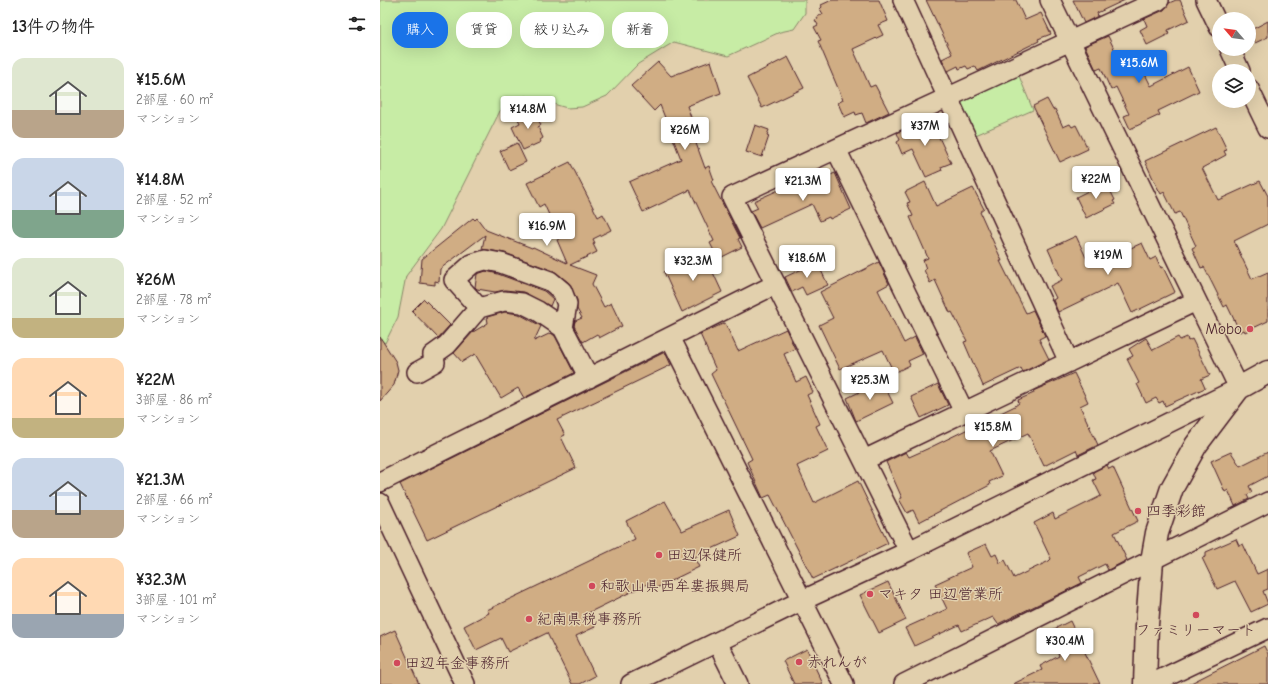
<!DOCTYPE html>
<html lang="ja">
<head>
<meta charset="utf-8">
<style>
	:root { --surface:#fff; --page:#f6f6f6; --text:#222; --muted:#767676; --accent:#1a73e8 }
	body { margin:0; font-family:"Comic Neue","Klee One",sans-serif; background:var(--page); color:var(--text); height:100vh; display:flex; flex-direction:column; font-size:15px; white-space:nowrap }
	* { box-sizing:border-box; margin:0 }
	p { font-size:13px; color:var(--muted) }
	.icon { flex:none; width:22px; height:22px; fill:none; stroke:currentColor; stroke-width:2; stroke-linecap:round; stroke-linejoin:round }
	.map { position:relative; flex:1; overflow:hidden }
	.sheet { display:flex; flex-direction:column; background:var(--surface); width:380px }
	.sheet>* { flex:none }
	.guide { position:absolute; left:12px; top:12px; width:380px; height:36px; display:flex; gap:8px }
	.needle { width:26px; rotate:298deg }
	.tools { position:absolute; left:832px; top:12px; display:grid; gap:8px }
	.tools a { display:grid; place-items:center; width:44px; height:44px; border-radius:50%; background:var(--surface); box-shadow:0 4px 16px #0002; font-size:20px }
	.price { position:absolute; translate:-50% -34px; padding:0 9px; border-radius:4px; background:#fff; color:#222; font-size:13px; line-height:26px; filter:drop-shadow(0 1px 2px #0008) }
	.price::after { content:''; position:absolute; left:50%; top:24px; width:12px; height:9px; margin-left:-6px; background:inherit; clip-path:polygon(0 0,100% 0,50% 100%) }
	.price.on { background:var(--accent); color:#fff }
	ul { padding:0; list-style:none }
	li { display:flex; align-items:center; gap:12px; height:100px; padding:0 12px }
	li span { display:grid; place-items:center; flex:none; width:112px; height:80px; border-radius:12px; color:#555 }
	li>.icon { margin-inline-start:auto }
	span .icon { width:48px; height:48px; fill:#fffc; stroke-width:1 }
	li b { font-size:17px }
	h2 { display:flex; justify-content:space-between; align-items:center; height:48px; padding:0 12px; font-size:17px }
	.chip { padding:0 14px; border-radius:16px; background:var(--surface); box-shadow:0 4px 16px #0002; font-size:14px; line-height:36px }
	.chip.on { background:var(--accent); color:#fff }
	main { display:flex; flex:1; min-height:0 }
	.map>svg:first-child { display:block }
	.green { fill:#c7eca5; stroke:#888668 }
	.building { fill:#d0ad84; stroke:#4a1f2b }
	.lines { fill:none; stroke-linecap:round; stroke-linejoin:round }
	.street-casing { stroke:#4a1f2b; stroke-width:22 }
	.secondary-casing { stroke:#4a1f2b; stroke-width:25 }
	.street { stroke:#e2d0ad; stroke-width:19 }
	.secondary { stroke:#e2d0ad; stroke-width:22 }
	.poi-dot { fill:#d1495b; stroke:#e2d0ad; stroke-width:1.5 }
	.labels { text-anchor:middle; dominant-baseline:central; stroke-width:3; stroke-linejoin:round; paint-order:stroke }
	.poi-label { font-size:15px; fill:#4a1f2b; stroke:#e2d0ad; text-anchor:start }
</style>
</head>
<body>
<main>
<section class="sheet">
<h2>13件の物件<svg class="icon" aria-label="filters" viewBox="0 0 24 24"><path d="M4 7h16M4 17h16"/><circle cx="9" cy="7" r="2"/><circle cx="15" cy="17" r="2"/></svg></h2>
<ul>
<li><span style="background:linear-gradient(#dfe7d0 65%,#b9a48a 0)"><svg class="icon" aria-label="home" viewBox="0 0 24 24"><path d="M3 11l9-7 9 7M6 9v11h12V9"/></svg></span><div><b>¥15.6M</b><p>2部屋 · 60 m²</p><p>マンション</p></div></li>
<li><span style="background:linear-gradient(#c9d6e8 65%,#7fa58c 0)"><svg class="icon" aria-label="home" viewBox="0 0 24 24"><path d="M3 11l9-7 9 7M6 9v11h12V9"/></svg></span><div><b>¥14.8M</b><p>2部屋 · 52 m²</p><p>マンション</p></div></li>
<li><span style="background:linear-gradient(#dfe7d0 75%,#c2b280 0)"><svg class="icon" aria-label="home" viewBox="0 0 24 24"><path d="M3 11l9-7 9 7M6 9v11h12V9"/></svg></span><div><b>¥26M</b><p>2部屋 · 78 m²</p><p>マンション</p></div></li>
<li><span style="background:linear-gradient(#ffd9b3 75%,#c2b280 0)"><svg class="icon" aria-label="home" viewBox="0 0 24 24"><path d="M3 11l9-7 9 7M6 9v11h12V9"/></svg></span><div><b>¥22M</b><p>3部屋 · 86 m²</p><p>マンション</p></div></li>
<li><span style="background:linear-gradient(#c9d6e8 65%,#b9a48a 0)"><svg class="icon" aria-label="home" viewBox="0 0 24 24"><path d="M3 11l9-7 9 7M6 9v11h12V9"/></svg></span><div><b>¥21.3M</b><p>2部屋 · 66 m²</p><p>マンション</p></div></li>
<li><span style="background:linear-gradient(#ffd9b3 70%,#9aa5b1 0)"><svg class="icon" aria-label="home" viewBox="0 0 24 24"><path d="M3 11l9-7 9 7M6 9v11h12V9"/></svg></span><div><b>¥32.3M</b><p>3部屋 · 101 m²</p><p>マンション</p></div></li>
</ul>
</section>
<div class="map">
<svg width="888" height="684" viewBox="0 0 888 684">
	<rect width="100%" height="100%" fill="#e2d0ad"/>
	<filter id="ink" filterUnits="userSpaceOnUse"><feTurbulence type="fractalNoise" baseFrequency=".025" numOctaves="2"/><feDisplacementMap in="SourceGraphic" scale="8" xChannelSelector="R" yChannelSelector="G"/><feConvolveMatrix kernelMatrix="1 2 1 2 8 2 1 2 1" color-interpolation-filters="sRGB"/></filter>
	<g filter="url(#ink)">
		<path class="green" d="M0,0h425v13l-11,16 -14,3 -52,24 -54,-14 -36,22 -31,32 -25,11 -15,1 -41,-12 -15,4 -11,11 -59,118 -35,47 -8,41 -13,26 -5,-3z
			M637,71l16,39 -62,27 -17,-39z"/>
		<path class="building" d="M452,0h47l9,21 -10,4 5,10 -30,14 17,38 5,-2 14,27 -23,11 -4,-10 -6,2 -1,-3 -11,5 -6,-14 5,-3 -25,-59 3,-1 -7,-13 4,-2 -3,-5 3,-1 -1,-2 6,-3 -3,-5 2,-2 -1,-2z
			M546,0h90l9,20 16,-7 10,21 -13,5 1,2 -61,30 -3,-5 -7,3 -2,-3 -7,3 -1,-3 -10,5 -6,-12 10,-5z
			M693,0h52l-28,13 1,3 -14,7z
			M796,0h4l9,20 -21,10 1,4 -22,11 -7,-15 7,-4 -3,-7 20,-9 5,-7z
			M888,21v16l-13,6 -6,-12z
			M728,36l13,27 15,-7 15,30 37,-19 11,24 -41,20 2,4 -30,14 -6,-13 5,-2 -13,-27 -5,3 -10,-22 -5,2 -11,-24z
			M408,57l16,31 -42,20 -15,-30z
			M331,61l10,32 -34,13 10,28 -4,1 12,33 4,-2 5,14 -3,1 29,57 -2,1 4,8 -24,12 -8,-16 4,-2 -24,-51 -47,22 -14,-30 52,-23 -21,-54 -6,6 -23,-25 27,-24 13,14z
			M667,99l6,11 2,-1 8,18 7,-3 2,3 4,-2 12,24 -28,13 -27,-56z
			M151,110l1,3 2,-1 7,13 -3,2 5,11 -3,2 1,2 -18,8 -11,-23 8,-4 -3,-6z
			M550,118l21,45 -10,4 1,3 -16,7 -13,-28 -11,5 -5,-12 3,-2 -3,-7z
			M375,125l14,5 -2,5 2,1 -7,21 -16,-5z
			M836,127l11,23 -3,1 2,4 -24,13 16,32 42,-19 8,15v28l-34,17 18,38 16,-7v49l-23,11 -1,-2 -4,2 -13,-27 -3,2 -20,-40 -3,1 -9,-20 4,-2 -16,-34 -5,2 -11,-22 -3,2 -5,-9 -11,-24z
			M137,143l9,19 -17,8 -9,-19z
			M190,162l28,55 5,-3 8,16 -18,9 2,4 -2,1 4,8 -27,13 26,10 -4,9 12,23 7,-4 11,23 -23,12 -2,-4 -14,8 -9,-16 1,-5 7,-3 -5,-9v-9l-8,-17 -15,-12 -49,-18 -23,-4 3,-14 -45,34 -1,13 -4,-1v4l-15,-2 2,-24 51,-41 2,2 2,-2 9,12 46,18 1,-1 34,16 -10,-23 3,-1 -16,-35 -5,3 -12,-24z
			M455,173l16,36 -21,10 -1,-2 -9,4 -8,-17 -52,24 -9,-17 7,-3 -4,-7 36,-16 3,7z
			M545,182l11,24 37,-18 11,21 -4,3 22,49h-2l26,52 7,-3 12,26 -6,3 10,20 -26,13 -2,-4 -38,18 -19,-44 3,-1 -15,-29 -2,1 -15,-33 -5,3 -6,-13 2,-1 -3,-9 5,-2 -18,-41 3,-1 -6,-13 3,-1 -5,-10z
			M726,182l9,18 -2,1 2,3 -29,14 -10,-21z
			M696,236l14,30 52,-23 8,17 6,-3 5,11 2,-1 12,25 -43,21 -14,-30 -60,29 -5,-12 3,-2 -6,-12 12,-6 -14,-31z
			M324,253l18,39 -40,20 -18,-40z
			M437,262l11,23 -22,10 -4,-8 -10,5 -7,-15z
			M499,262l10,22 -11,6 26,53 11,-6 8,17 -15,7 2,4 -16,8 -11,-23 -43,19 -21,-44 14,-7 -13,-26z
			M106,271l12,3 46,17 9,8 -3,7 -27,-14 -18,-2 -10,2 -18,-3 -2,-2 2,-13z
			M44,299l26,26 -12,13 -26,-27z
			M125,312l14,2 22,12 -7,15 17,-8 4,3 19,37 -50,25 -6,-10 -17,10 -26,-44 -13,8 -8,-9 19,-21 15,-9 -1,-6z
			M345,323l13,28 48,-22 9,20 -11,5 12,28 10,-5 7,15 -6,3 13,29 -4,2 12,25 -31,15 17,37 44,-22 30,62 -75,36 -43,-84 -7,3 -16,-36 5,-3 -41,-85 5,-4 -16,-36z
			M0,337l16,25 2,8 -4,15 -14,16z
			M798,337l2,3 7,-3 1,4 4,-2 18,36 -9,4 4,9 -40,18 -2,-5 -4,2 -3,-5 -10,5 -9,-19 2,-1 -12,-24 6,-3 -4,-7 17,-11 7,12z
			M285,352l6,13 -114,55 8,15 -4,2 15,31 -149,72 -27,-56z
			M694,373l14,29 -8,4 18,39 -20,10 -2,-5 -32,16 -16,-33 -38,18 12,25 -13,6 1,3 -71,37 -6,-12 -6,3 -8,-14 3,-1 -16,-36 20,-10 3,5 18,-8 88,-43 4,-3 -1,-3 16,-7 -1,-2z
			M502,381l11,22 -37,18 -9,-23z
			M558,384l10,21 -27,13 -10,-21z
			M851,452l9,14 28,-14v24l-19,10 3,6 -5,3 2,4 -14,7 -7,-16 -3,2 -14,-31z
			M727,465l2,4 4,-2 25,54 -24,12 13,27 -19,10 -3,-6 -26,13 3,6 -84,41 -5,-7 -31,14 -3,-6 -45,21 -9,-18 42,-19 -12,-25 37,-17 -6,-14 20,-9 6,12 4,-2 4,9 5,-3 9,18 35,-17 2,-2 -17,-36 19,-10 2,6 46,-23 -8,-16 3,-1 -3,-7z
			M285,501l17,30 47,-21 11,26 -46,21 5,10 -47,23 -3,-7 -61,30 7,14 -19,9 19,40 -15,8h-8l-25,-51 -39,19 -7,-14 -25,12 -12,-24 25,-13 -2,-3 148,-71 -9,-18z
			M856,539l3,7 4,-2 14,30 11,-5v20l-5,2 5,13 -17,8 -16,-31 -18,8 -15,-31 4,-1v-5z
			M508,582l18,38 -27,13 -19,-38z
			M690,621l30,63h-87l29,-14 -2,-4 19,-10 -11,-24z
			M15,630l24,54h-39v-47z
			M884,646l4,8v30h-79z
			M427,649l7,16 9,19h-29l-11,-23z"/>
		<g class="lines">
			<defs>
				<path id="street" d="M523,0l166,362
					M826,0l13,27
					M850,49l10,22
					M869,89l19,39
					M456,149l128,263
					M99,308l-25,-28 18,-16 13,-4 16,3 49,18 12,10 5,13 -4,24
					M290,337l174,347
					M37,372l18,-10 -2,-7 14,-10 32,-37 25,-7 18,2 16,8 25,17 26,50
					M484,460l332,-159
					M0,482l396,-198
					M0,503l85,181
					M529,551l-177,-354 427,-197
					M337,642l21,42
					M251,684l170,-83 108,-50 330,-163 -189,-388
					M524,684l364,-182
					M771,684l117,-56"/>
				<path id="secondary" d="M765,684l2,-59 5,-64 5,-28 15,-45 24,-43 43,-57 29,-16"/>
			</defs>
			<use href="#street" class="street-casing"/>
			<use href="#secondary" class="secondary-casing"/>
			<use href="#street" class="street"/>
			<use href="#secondary" class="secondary"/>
		</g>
	</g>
	<g class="poi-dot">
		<circle cx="870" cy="329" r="4"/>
		<circle cx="758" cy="511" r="4"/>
		<circle cx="279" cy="555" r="4"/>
		<circle cx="212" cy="586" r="4"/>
		<circle cx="490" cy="594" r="4"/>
		<circle cx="816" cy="615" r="4"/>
		<circle cx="149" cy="619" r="4"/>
		<circle cx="419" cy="662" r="4"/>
		<circle cx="17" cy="663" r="4"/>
	</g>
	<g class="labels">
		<g class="poi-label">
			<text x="862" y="329" text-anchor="end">Mobo</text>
			<text x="766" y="511">四季彩館</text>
			<text x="287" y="555">田辺保健所</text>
			<text x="220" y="586">和歌山県西牟婁振興局</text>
			<text x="498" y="594">マキタ 田辺営業所</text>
			<text x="157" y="619">紀南県税事務所</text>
			<text x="816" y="630" text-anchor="middle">ファミリーマート</text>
			<text x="427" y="662">赤れんが</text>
			<text x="25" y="663">田辺年金事務所</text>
		</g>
	</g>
</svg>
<div class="tools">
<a><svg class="needle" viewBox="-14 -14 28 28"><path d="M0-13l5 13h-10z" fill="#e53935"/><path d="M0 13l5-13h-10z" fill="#767676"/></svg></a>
<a><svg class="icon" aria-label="layers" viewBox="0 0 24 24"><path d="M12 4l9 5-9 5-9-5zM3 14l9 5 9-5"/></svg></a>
</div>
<b class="price on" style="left:759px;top:84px">¥15.6M</b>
<b class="price" style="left:148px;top:130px">¥14.8M</b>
<b class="price" style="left:545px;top:147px">¥37M</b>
<b class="price" style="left:305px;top:151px">¥26M</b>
<b class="price" style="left:716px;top:200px">¥22M</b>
<b class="price" style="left:423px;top:202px">¥21.3M</b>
<b class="price" style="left:167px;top:247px">¥16.9M</b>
<b class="price" style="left:728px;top:276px">¥19M</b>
<b class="price" style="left:427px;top:279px">¥18.6M</b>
<b class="price" style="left:313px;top:282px">¥32.3M</b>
<b class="price" style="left:490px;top:401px">¥25.3M</b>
<b class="price" style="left:613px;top:448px">¥15.8M</b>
<b class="price" style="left:685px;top:662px">¥30.4M</b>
<div class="guide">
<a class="chip on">購入</a>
<a class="chip">賃貸</a>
<a class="chip">絞り込み</a>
<a class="chip">新着</a>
</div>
</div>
</main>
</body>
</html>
